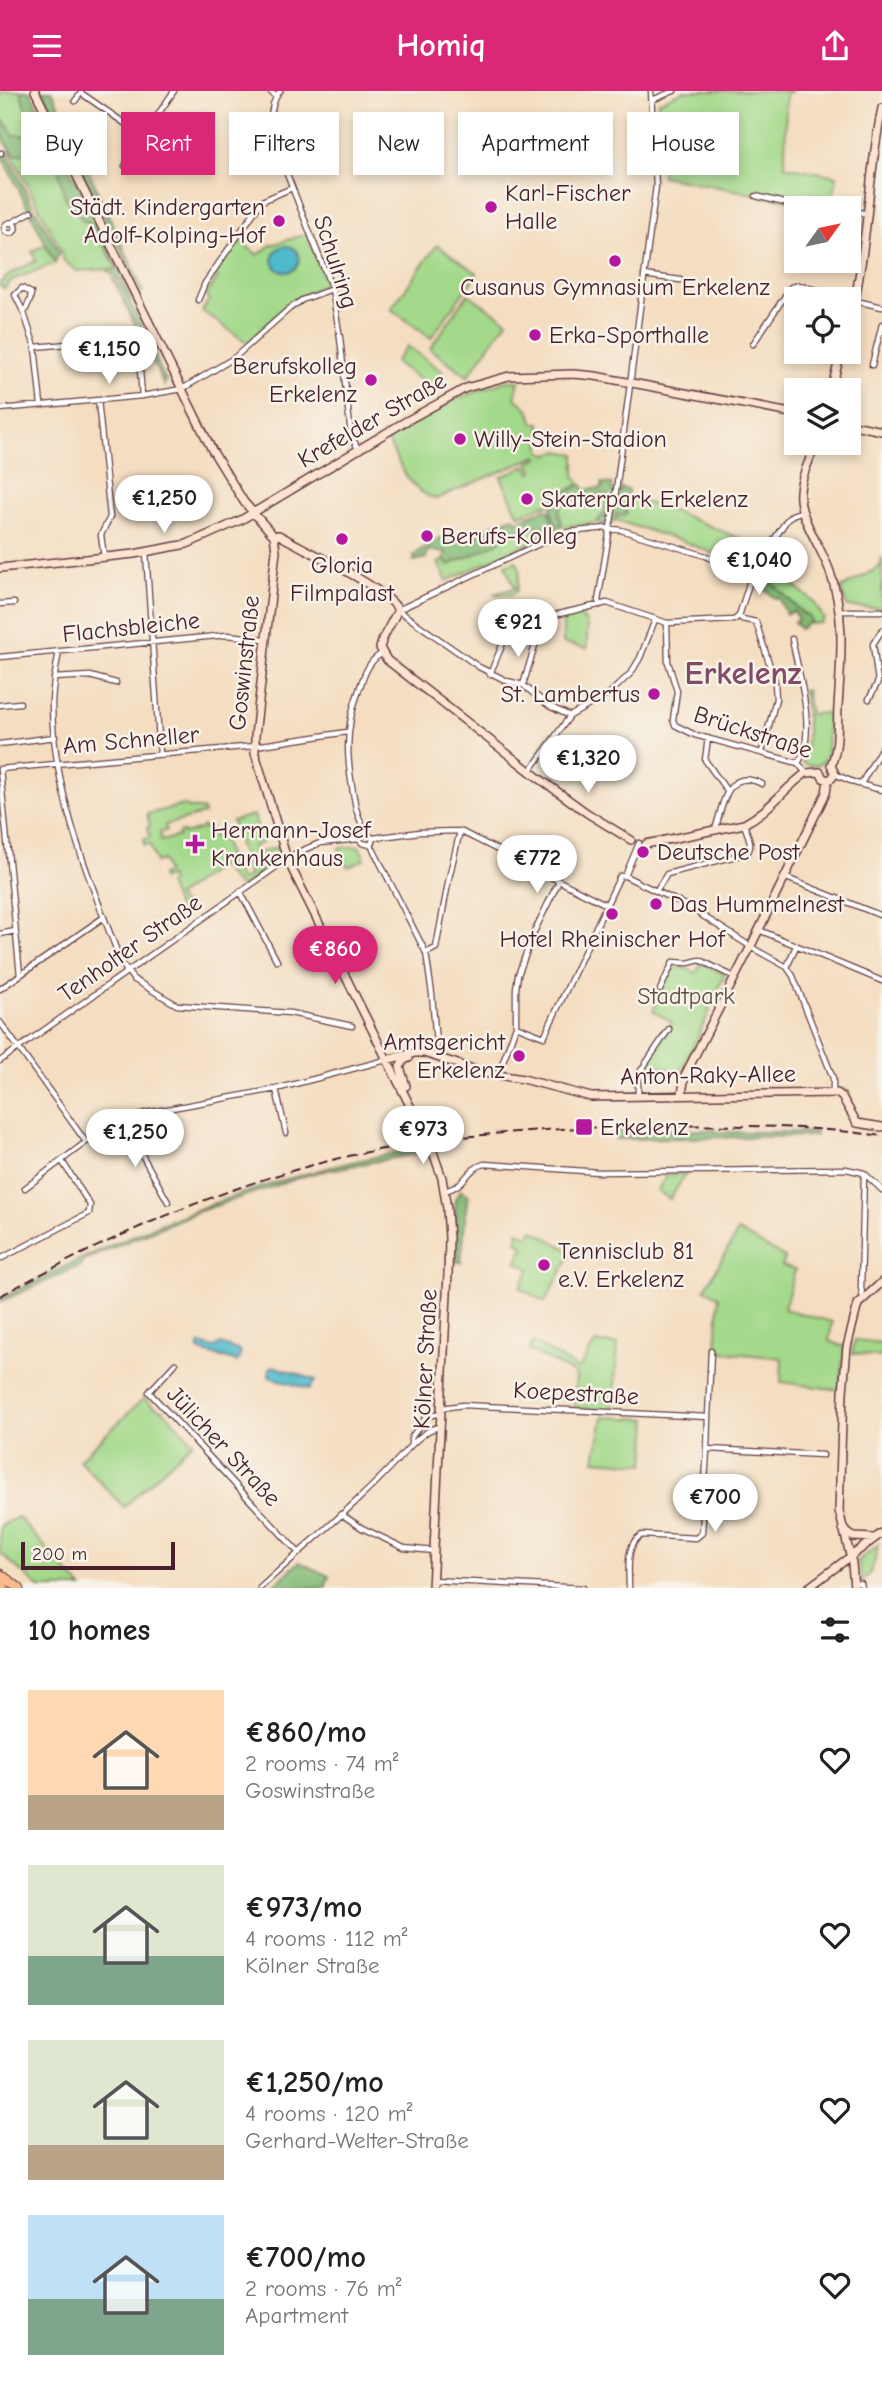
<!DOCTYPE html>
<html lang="en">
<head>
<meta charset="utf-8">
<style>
	:root { --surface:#fff; --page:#f6f6f6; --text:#222; --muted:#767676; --accent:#db2777 }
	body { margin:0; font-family:"Comic Neue",sans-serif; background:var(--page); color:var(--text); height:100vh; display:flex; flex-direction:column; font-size:26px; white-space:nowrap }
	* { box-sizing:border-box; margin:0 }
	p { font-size:23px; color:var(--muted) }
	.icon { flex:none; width:38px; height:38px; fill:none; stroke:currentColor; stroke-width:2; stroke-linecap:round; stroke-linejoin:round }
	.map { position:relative; height:1497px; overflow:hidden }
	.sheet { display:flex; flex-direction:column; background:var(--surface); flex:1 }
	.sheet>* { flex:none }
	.hud { position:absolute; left:21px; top:21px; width:840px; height:63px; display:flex; gap:14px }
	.needle { width:46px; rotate:57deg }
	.controls { position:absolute; left:784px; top:105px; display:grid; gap:14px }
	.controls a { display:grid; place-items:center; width:77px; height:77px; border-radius:0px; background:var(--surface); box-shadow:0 4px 10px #0003; font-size:35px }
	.scale { position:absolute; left:21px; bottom:18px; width:154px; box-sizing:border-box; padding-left:7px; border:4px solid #4a1f2b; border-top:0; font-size:19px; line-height:24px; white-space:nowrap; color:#4a1f2b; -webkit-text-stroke:5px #f7f3e8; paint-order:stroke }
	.price { position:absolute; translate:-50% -60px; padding:0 16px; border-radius:24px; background:#fff; color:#222; font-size:23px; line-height:46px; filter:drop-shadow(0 2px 4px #0008) }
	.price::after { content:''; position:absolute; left:50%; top:42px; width:21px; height:16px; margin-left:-10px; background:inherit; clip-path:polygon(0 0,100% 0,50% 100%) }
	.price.selected { background:var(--accent); color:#fff }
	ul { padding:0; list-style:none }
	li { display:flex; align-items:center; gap:21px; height:175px; padding:0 28px }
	li span { display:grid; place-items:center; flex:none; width:196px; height:140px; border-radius:0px; color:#555 }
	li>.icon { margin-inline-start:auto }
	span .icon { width:84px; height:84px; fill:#fffc; stroke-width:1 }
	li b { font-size:30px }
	h2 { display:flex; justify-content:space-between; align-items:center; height:84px; padding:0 28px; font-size:30px }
	.pill { padding:0 24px; border-radius:0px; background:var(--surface); box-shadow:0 4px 10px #0003; font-size:24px; line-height:63px }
	.pill.selected { background:var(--accent); color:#fff }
	header { display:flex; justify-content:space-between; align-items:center; height:91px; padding:0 28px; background:var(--accent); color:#fff; font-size:32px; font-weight:600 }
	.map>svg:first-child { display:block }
	.green { fill:#a3d98a; stroke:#767c5a; stroke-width:2 }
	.forest { fill:#82b976; stroke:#666c50; stroke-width:2 }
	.water { fill:#4fbacb; stroke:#4c6c7b; stroke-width:2 }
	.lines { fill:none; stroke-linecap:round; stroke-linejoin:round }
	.street-casing { stroke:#643c41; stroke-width:7 }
	.secondary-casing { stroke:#643c41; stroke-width:10 }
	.highway-casing { stroke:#643c41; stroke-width:11 }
	.street { stroke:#fff; stroke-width:4.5 }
	.secondary { stroke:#fde4d1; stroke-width:7 }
	.highway { stroke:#fabb8c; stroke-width:9 }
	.rail { stroke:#4a1f2b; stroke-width:2; stroke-dasharray:10 5; stroke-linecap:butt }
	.poi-dot { fill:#b5179e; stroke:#f7f3e8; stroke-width:2.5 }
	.labels { text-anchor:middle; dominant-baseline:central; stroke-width:5; stroke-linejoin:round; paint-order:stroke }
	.poi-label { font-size:24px; fill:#4a1f2b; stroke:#f7f3e8; text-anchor:start }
	.street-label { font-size:24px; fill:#4a1f2b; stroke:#f7f3e8 }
	.park-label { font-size:24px; fill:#604e43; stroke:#f7f3e8 }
	.district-label { font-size:32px; font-weight:bold; fill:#7f4b66; stroke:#f7f3e8 }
</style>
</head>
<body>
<header><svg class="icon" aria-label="menu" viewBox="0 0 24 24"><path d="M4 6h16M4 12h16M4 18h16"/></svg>Homiq<svg class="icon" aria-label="share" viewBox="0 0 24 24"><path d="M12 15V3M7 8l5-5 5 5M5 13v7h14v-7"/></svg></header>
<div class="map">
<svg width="882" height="1497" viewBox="0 0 882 1497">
	<rect width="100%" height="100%" fill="#f7f3e8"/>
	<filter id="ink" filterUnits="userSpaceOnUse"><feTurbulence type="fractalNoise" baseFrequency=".0143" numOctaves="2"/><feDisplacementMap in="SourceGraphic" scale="14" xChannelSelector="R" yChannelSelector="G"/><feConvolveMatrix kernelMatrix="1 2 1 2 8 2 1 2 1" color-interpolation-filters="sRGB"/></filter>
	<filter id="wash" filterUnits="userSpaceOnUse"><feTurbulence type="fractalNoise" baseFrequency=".00686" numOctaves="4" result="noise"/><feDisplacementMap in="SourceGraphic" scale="28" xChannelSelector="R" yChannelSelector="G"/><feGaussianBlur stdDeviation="1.57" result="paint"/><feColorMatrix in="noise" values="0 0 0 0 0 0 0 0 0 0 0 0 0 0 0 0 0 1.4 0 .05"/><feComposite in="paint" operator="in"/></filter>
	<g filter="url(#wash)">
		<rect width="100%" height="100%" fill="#f4ddc0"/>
		<path class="green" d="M5,0h16l3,14 18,38 16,26 7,28 32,36 21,36 -41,2 -14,-11 -2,-10 -52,-101 8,6 10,-20h-13l-11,-15 -3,-1v-26z
			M684,0h108l-6,3 -1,72 52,10 -5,29 -5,3 -165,-32 -4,-74z
			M307,143l17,44 -1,6 -38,22 -37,37 -46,-32 7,-11 -3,-5 12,-18 -3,-2 23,-35 20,15 13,-10z
			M45,154l10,18 -43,17 -7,8 -5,-2v-3l10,-9 26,-13 -4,-10z
			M437,154l40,28 -46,65 -40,-29z
			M468,203l39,27 -39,55 -38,-27z
			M407,255l35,25 -11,16 -36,-25z
			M506,290h13l-4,17c9,6 17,13 18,25h7l1,28 7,4 10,-4 17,3v23l5,7 -25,13 -2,6 -7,3 -1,-2 -26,12 -18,-39 26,-12 4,8 2,-3 -4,-8 10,-4 -2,-2 -101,43c-27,-7 -37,-37 -49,-59l72,-42z
			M611,401l-3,29 -46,6 -115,54 -9,-18 75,-34 39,-12 -1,-8 6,-9z
			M621,404l57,18 73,30 -12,21 -54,-22 -67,-21z
			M882,466v51l-35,-1 -6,-19 39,-21z
			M516,470l4,8 -3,22 -7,4 -17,-1 22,-6 -10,-23z
			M766,472l48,39 10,17 -3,4 -13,1 3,-3 -5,-7 -3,-1c-14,-13 -28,-31 -44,-38z
			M583,523v7h4v28l-24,-6v-27z
			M806,599l4,24 18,-1 -1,45c-7,8 -15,10 -25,5 8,-25 5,-47 1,-72z
			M185,714l1,2 17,3 1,4 -39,11 1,6 -6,1 1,9 18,-5v-3l4,-1 1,2 17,-5 2,-3 2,3 4,-1 3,7 6,4 5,-2 7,25h3l6,18 10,-3 -17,-56 22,-6 8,28 -9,3 2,8 25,-8 3,9 -25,18 -3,6 -13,8 -7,-3 -14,-19 -44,31 9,14 -6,5 -12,-31 3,-2 -1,-5 -8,2 -1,-4 6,-2 -4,-13 -7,2 -6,-18 -6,1 -1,-5 7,-3 -3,-9 3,-2 -3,-12z
			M359,755l6,13 -17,8 -9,-19z
			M702,871l23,13 -17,34 2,2 -31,64 -19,-10 -14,1 26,-44 -19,-11c6,-14 14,-39 25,-46l18,8z
			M686,1082l-16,26 -13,-8 10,-16z
			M533,1139l39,22 -27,50 -25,-14 10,-19 -14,-7 8,-15 -7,-6 1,-10 11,6z
			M738,1140l47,27 -3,8 13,4 -11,39 48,13 -3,19 16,6 -6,43 -58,-8 1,-24 -66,-7 3,-54 -14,-8z
			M855,1249l27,3v14l-30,-4z
			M533,1251l46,27 16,-26 23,1 -5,66 -39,-2 2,-34 -47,-24z
			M144,1307l10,9 9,3 30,32 -69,65 -45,-47z
			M603,1326l45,2 -3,45 -50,-4z
			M18,1426l64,71h-42l-40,-35v-27z
			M878,1454c-3,14 -4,28 -16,36l-4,-20z"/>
		<path class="forest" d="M21,0h9l64,125 39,83 -3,1 -9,-18 -14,-12 10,-1 -20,-36 -10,-12h-4l-18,-24 -7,-28 -16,-26 -18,-38z
			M43,0h9l91,200 -2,2z
			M0,28l3,1 11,15h17l5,14 -2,3 -18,3c-11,-10 -16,-21 -16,-36z
			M7,61l27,57 -4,3 -29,-58z
			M36,120l23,41 -4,11 -24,-49z
			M113,188c16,9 41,80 53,101l-2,5z
			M602,392l10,1v6l8,2 1,-4 7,2v10l-4,4 3,9 -4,3 -7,-1 -1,6 -10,6 -7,-6 3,-5 3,1 3,-22 -7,-1 -9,7 -4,-5 -9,1 -5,4h-10l-4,11 3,12 -6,2 -5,-16 5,-12 24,-13h3l1,5 18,-2z
			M544,418l5,1 6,18 -7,2 -7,-4c-6,3 -10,2 -15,3 -8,2 -11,8 -19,7 -17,13 -38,20 -58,29l-5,-4 2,-8 -18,-3 -2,8 -12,3v-5l8,-7 28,-17 6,8 6,-4c14,4 19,-3 30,-11 6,-3 16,-5 22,-8l3,5z
			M761,485l9,5 33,33 7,3 1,4 -11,8 -6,-7 4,-2 -4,-9 -8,3 -7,-16h-4l-18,-16z
			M715,1039l1,2h100v4l-201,3v-8z
			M425,1057l1,4 -112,21 -120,40 -110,47 -4,6 -80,36v-3c135,-70 274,-128 425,-151z
			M461,1099l8,6 -2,5 -6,61h-5l-1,-63z
			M299,1471l30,14 -4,12h-54z"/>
		<path class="water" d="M273 168a13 13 0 1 1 26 0a13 13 0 1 1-26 0Z
			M200,1253l14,4 7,-4 19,7 1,2 -4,9 -39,-12z
			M273,1275l43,14 -7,9 -40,-12 1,-9z"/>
	</g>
	<g filter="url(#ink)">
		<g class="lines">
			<defs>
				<path id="street" d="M269,0l7,5
					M280,0c-10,12 -10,30 -8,45l60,153 8,49 11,97 7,14
					M652,9l22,-9
					M75,10l6,-8 62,43
					M0,62h1
					M125,75l10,-18 39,-57
					M756,105l48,12
					M849,119l19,4
					M4.5 137a5.5 5.5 0 1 1 11 0a5.5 5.5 0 1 1-11 0Z
					M11,132l20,-11
					M644,184l36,5
					M198,209l7,-17 57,-82 30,-13
					M852,209l30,7
					M24,222l-9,-18 7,-7 9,5 -1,7 -6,13 11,34
					M753,253l38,-57 8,-2 49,14
					M872,274l10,-41
					M98,309l12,117 -9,18 3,22
					M41,314l-6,-58 77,-7 17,1 11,29 2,26
					M0,318l142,-13 40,-7 52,-31 55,-49 13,-9 30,-11
					M146,462l14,201
					M0,513l14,-1
					M600,514l-2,-4 18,-110 40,-305 -5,-95
					M398,519l160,-75 11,-3 37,-4 15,2 85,26 40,19 6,-1
					M399,520l80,56 28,14 16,4 26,21 21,10
					M840,520h42
					M483,524l26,14 -19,45
					M739,525l3,3 14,3 19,60 1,17 -14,53
					M739,525l13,-42 34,-53 6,-6 11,-4
					M667,532l1,39 9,29 -4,29 2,5 20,10 103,28 8,10
					M792,548c6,32 26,96 6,124
					M59,560c-3,18 -7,36 -7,54 1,89 38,177 70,259l11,15 44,26 113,8 62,13
					M0,566l227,-22 38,4
					M54,587l36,-2 26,7
					M523,594l19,-63 8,-6 57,-13 60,20 67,-3 5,-4
					M869,608l9,-17 -5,-38 9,-14
					M0,614l20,-2
					M708,647l-3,22 22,31
					M0,653l55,-7
					M0,678l255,-23 92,-14
					M0,678l20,206
					M530,680l40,-55 40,-23 21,-20 9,-15 15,-38
					M835,683l20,9 27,7
					M861,693l21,-37
					M715,739c8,-24 11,-64 47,-46
					M365,743c-2,-9 -7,-17 -9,-26 -9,-44 -13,-76 3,-118 5,-15 9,-28 22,-36
					M373,747l47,-6 40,-1 145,73
					M371,754l-9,-2 -3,-4 2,-4 6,-1 6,4 -2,7 55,108 6,41 5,62
					M625,785l64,31 67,43 31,17 9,-21
					M784,786l98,39
					M240,800l37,70
					M656,800l11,-17 80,-21c7,-8 0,-19 -3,-29
					M759,839l123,51
					M0,843l15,-3
					M426,862l10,-5 13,-70 11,-47
					M787,876l6,9 40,102v15
					M0,898l104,-72
					M660,899l13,-28 15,1 12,-3 34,17
					M0,931l86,120
					M516,935l28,11 76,-161h5l14,-33
					M0,970l296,-208 24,-10 39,-4
					M498,984l18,-49v-38l2,-13 16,-43 25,-51
					M276,998l10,44
					M638,1004v-20l31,-46
					M125,1033l43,78
					M25,1097l61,-46 59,-29 131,-24 110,-29
					M445,1100c22,-6 20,-21 39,-27l115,8 247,-3 18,4 18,17
					M0,1168l89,-46 1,-8 -28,-44
					M863,1206l-2,-9 3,-114
					M175,1273l-26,28 149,160
					M442,1317l21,-3 245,12 -1,32 116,6
					M708,1326l3,-66
					M411,1353v-6l15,-21 14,-4
					M341,1423l21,14 42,20 30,3
					M432,1489l151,8
					M854,1492h7l1,5
					M260,1497c47,-44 99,-85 142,-133 8,-9 26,-28 38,-28
					M629,1497c0,-17 -4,-45 13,-53l54,3 6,-5 5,-84"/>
				<path id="secondary" d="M35,0l177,359 32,52 30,34 5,-1c24,14 110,54 119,75l-15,28 -3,10 7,12 149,116 51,37 44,27
					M849,234c19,-72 18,-145 33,-217
					M831,299l10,-38
					M849,333l33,7
					M816,352c-6,17 -18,39 -16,56 2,22 21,49 29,70 17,46 12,90 9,138 -1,19 1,40 -7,58
					M274,445l2,15 -21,185v17l32,106 146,293 9,26 5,31 2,29 -1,36 -16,314
					M0,477l134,-14 53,-10 54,-24 160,-96 65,-36 43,-12 65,-2 21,2 201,38
					M828,689l4,-2 3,-4 -4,-9
					M646,753l98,-20c25,-13 40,-35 62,-51l14,-1 3,6 5,2
					M386,969l28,-7h10l61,20 38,6 68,18 246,-4 5,4 15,26 25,4
					M406,995l-6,-19 4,-7 5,-2
					M682,1003l3,-19 66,-129 75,-153 2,-13
					M843,1438l10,8 21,1
					M808,1497l74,-55
					M854,1497l-2,-25 -13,-52 4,-119 4,-45 11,-43 24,-22"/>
				<path id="highway" d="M0,1483l19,14
					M0,1494l4,3"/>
			</defs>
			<use href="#street" class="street-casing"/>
			<use href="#secondary" class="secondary-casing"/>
			<use href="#highway" class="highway-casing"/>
			<use href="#street" class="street"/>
			<use href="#secondary" class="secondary"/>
			<use href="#highway" class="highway"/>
			<path class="rail" d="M0,1205c111,-60 226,-112 349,-140 98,-22 199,-28 300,-30 78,-1 155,-1 233,10"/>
		</g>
	</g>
	<g class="poi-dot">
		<circle cx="491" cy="116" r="7"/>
		<circle cx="279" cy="130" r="7"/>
		<circle cx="615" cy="170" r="7"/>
		<circle cx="535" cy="244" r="7"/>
		<circle cx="371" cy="289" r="7"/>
		<circle cx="460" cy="348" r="7"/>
		<circle cx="527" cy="408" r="7"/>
		<circle cx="427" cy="445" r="7"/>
		<circle cx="342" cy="448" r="7"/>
		<circle cx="654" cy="603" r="7"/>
		<path d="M191.5 742.5h7v7h7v7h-7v7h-7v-7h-7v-7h7z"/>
		<circle cx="643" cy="761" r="7"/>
		<circle cx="656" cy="813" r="7"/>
		<circle cx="612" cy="823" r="7"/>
		<circle cx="519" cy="965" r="7"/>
		<rect x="575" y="1027" width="18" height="18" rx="3.5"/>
		<circle cx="544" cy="1174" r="7"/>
	</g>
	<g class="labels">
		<g class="poi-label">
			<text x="505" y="102">Karl-Fischer<tspan x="505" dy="28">Halle</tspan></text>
			<text x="265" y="116" text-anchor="end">Städt. Kindergarten<tspan x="265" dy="28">Adolf-Kolping-Hof</tspan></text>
			<text x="615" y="196" text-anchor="middle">Cusanus Gymnasium Erkelenz</text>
			<text x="549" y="244">Erka-Sporthalle</text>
			<text x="357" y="275" text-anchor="end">Berufskolleg<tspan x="357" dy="28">Erkelenz</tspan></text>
			<text x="474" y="348">Willy-Stein-Stadion</text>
			<text x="541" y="408">Skaterpark Erkelenz</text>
			<text x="441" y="445">Berufs-Kolleg</text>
			<text x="342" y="474" text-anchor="middle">Gloria<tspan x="342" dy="28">Filmpalast</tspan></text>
			<text x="640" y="603" text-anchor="end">St. Lambertus</text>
			<text x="211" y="739">Hermann-Josef<tspan x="211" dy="28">Krankenhaus</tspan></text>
			<text x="657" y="761">Deutsche Post</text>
			<text x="670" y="813">Das Hummelnest</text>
			<text x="612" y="848" text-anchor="middle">Hotel Rheinischer Hof</text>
			<text x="505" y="951" text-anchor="end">Amtsgericht<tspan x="505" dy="28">Erkelenz</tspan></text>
			<text x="600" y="1036">Erkelenz</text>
			<text x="558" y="1160">Tennisclub 81<tspan x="558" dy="28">e.V. Erkelenz</tspan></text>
		</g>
		<g class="street-label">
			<text transform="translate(336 171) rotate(72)">Schulring</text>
			<text transform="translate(372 329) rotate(-30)">Krefelder Straße</text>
			<text transform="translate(131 536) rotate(-6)">Flachsbleiche</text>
			<text transform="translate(244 572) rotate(-84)">Goswinstraße</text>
			<text transform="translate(753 641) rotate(18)">Brückstraße</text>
			<text transform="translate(131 649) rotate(-5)">Am Schneller</text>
			<text transform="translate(130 857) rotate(-35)">Tenholter Straße</text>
			<text transform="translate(708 984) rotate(-1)">Anton-Raky-Allee</text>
			<text transform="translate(425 1268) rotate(-87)">Kölner Straße</text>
			<text transform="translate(576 1302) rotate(3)">Koepestraße</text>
			<text transform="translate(224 1355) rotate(47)">Jülicher Straße</text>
		</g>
		<g class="park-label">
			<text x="686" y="905">Stadtpark</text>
		</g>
		<g class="district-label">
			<text x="743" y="582">Erkelenz</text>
		</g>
	</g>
</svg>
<div class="controls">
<a><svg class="needle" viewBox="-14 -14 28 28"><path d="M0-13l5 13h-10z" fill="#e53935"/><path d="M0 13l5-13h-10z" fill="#767676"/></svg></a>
<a><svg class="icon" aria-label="locate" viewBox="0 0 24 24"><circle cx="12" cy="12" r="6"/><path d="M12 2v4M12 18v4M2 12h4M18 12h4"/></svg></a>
<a><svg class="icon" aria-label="layers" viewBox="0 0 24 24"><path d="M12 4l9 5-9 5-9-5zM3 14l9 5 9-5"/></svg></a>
</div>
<div class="scale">200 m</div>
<b class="price" style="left:109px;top:295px">€1,150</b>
<b class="price" style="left:164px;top:444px">€1,250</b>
<b class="price" style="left:759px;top:506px">€1,040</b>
<b class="price" style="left:518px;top:568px">€921</b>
<b class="price" style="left:588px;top:704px">€1,320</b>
<b class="price" style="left:537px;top:804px">€772</b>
<b class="price selected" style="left:335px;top:895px">€860</b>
<b class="price" style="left:423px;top:1075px">€973</b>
<b class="price" style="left:135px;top:1078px">€1,250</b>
<b class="price" style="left:715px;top:1443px">€700</b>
<div class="hud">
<a class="pill">Buy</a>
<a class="pill selected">Rent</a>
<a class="pill">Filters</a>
<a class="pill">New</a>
<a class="pill">Apartment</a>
<a class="pill">House</a>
</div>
</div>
<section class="sheet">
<h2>10 homes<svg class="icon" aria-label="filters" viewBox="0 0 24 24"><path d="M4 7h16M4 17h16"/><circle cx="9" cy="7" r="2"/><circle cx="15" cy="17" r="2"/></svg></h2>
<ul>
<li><span style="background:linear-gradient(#ffd9b3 75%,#b9a48a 0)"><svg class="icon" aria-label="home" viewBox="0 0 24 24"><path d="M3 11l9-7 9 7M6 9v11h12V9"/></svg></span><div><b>€860/mo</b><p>2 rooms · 74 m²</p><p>Goswinstraße</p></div><svg class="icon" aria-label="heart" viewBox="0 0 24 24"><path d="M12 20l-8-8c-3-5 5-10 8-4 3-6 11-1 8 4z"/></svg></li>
<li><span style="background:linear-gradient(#dfe7d0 65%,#7fa58c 0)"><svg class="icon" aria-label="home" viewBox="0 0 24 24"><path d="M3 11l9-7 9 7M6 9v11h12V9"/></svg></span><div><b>€973/mo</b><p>4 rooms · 112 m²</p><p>Kölner Straße</p></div><svg class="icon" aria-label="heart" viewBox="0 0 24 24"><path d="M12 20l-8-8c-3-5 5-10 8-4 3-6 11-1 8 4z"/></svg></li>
<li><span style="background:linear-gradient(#dfe7d0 75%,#b9a48a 0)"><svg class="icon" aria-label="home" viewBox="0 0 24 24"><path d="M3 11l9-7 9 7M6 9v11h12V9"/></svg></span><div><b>€1,250/mo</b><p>4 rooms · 120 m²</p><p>Gerhard-Welter-Straße</p></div><svg class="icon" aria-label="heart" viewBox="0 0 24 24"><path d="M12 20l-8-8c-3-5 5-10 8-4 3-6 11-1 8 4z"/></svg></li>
<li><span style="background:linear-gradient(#bfe0f5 60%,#7fa58c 0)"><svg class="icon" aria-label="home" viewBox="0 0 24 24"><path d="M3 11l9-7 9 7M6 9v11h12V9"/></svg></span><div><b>€700/mo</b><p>2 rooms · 76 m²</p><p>Apartment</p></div><svg class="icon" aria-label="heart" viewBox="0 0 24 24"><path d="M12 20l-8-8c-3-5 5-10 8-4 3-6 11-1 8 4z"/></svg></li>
</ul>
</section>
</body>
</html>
